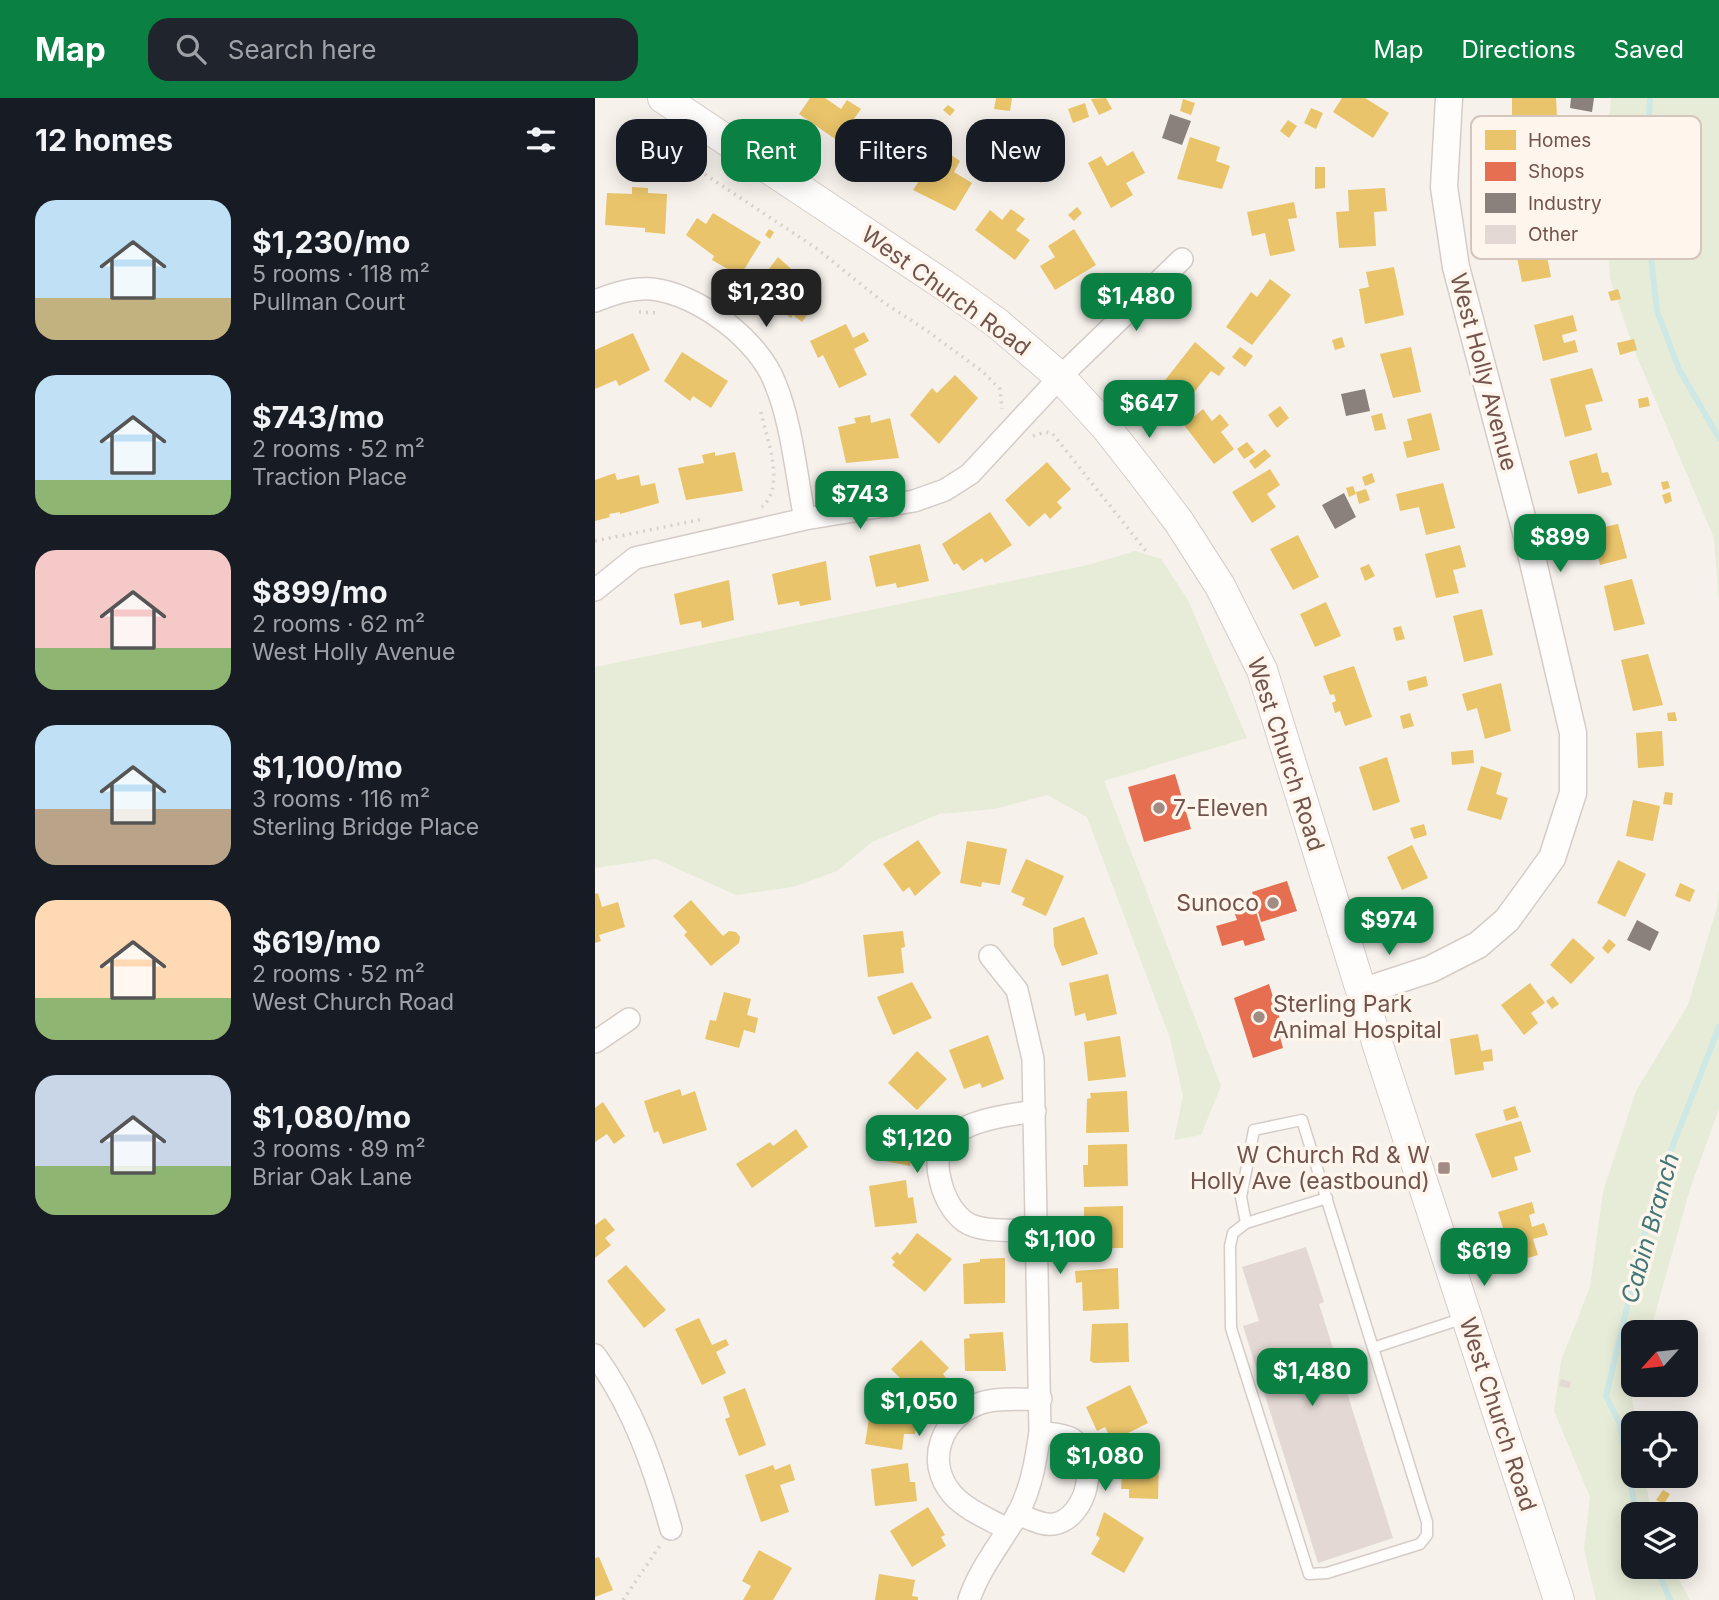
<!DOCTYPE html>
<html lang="en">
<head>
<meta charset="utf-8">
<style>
	:root { --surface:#171b24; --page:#20242c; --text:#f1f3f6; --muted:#9ea1a6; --accent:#0b8043 }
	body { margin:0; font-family:Inter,sans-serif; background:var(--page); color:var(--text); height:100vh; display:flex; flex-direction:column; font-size:26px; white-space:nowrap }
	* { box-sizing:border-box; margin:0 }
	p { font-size:23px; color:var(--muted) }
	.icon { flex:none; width:38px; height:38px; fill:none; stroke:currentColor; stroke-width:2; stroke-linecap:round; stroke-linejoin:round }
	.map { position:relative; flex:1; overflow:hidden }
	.details { display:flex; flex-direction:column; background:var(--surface); width:595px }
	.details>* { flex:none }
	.banner { position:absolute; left:21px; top:21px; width:665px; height:63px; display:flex; gap:14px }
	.needle { width:46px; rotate:243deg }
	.fabs { position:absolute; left:1026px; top:1222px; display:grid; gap:14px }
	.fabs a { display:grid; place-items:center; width:77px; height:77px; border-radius:14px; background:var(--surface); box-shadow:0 4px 18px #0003; font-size:35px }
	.price { position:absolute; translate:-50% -60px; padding:0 16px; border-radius:14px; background:var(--accent); color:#fff; font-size:23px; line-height:46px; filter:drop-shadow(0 2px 4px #0008) }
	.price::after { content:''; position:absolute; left:50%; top:42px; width:21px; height:16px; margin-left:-10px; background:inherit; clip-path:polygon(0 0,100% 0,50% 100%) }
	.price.current { background:#222; color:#fff }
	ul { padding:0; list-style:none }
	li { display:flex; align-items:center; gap:21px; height:175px; padding:0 35px }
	li span { display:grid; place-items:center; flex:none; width:196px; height:140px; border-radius:21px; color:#555 }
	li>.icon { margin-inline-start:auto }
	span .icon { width:84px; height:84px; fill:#fffc; stroke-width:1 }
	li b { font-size:30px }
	h2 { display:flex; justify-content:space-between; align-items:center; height:84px; padding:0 35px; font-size:30px }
	.chip { padding:0 24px; border-radius:21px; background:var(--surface); box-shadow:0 4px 18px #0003; font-size:24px; line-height:63px }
	.chip.current { background:var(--accent); color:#fff }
	header { display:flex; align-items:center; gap:42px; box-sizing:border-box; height:98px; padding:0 35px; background:var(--accent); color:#fff }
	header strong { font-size:33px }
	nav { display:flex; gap:38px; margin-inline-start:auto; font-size:24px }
	.search { width:490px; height:63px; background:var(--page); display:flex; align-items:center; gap:18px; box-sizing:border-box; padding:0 24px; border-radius:21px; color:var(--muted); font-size:26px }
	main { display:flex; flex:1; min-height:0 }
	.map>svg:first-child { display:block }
	.green { fill:#e6ecd7 }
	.homes { fill:#e9c46a }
	.shops { fill:#e76f51 }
	.industry { fill:#8a817c }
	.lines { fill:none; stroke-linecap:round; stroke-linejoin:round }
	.stream { stroke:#cee8e5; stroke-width:6 }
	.building { fill:#e3d8d3 }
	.service-casing { stroke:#d5ccc8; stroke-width:13 }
	.minor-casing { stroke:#d5ccc8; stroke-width:24 }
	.tertiary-casing { stroke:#d5ccc8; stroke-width:29 }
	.secondary-casing { stroke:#d6ccc8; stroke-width:32 }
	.path { stroke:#dad1ce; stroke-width:3.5; stroke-dasharray:2 5; stroke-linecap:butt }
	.service { stroke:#fefdfc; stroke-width:10 }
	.minor { stroke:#fefdfc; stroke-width:21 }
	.tertiary { stroke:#fefdfc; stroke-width:26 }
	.secondary { stroke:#fefdfc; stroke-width:30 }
	.poi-dot { fill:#a18b84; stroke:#fef5ed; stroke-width:2.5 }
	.labels { text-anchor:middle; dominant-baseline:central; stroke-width:7; stroke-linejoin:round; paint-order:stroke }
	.street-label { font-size:23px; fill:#73544d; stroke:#fef5ed }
	.poi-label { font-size:23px; fill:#73544d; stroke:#fef5ed; text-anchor:start }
	.water-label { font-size:24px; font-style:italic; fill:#427778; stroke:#fef5ed }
	.key { fill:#fef5ed; stroke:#d4c5bd; stroke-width:2 }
	.key-label { font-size:19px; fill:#73544d }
</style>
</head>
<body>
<header>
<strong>Map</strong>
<div class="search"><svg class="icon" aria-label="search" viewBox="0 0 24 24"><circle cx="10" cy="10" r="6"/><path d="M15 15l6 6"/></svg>Search here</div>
<nav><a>Map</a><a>Directions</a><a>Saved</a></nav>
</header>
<main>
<section class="details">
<h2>12 homes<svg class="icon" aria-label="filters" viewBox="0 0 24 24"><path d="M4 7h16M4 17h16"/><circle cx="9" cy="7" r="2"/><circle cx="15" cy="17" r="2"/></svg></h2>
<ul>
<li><span style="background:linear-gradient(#bfe0f5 70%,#c2b280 0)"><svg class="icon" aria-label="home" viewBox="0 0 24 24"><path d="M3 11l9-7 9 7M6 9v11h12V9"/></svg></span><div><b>$1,230/mo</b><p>5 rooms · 118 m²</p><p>Pullman Court</p></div></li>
<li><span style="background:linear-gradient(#bfe0f5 75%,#8fb573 0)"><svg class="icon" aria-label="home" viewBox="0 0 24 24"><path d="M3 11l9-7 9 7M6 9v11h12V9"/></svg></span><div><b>$743/mo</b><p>2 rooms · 52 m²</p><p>Traction Place</p></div></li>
<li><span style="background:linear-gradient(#f6c9c9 70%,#8fb573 0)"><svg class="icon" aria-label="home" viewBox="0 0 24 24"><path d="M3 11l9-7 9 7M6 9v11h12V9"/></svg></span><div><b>$899/mo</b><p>2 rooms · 62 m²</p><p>West Holly Avenue</p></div></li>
<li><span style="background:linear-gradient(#bfe0f5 60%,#b9a48a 0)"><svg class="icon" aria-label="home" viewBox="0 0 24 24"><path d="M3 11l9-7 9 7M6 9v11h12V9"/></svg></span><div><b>$1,100/mo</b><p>3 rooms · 116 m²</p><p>Sterling Bridge Place</p></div></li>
<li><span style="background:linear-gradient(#ffd9b3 70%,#8fb573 0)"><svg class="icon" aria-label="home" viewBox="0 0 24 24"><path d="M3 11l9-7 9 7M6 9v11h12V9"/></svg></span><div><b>$619/mo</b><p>2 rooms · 52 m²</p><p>West Church Road</p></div></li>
<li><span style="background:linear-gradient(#c9d6e8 65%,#8fb573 0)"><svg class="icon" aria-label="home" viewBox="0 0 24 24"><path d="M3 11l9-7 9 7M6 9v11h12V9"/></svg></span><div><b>$1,080/mo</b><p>3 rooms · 89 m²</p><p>Briar Oak Lane</p></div></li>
</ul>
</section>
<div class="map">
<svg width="1124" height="1502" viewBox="0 0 1124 1502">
	<rect width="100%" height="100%" fill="#f6f1eb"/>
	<path class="green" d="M1016,0h108v505l-5,-65 -79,-186 -25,-73 -7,-91z
		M540,453l26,8 27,41 59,138 -143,43 117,305 -20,49 -27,5 9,-44 -13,-58 -83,-221 -40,-22 -53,14 -55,5 -67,28 -35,29 -44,16 -57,8 -80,-36 -61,9v-201l493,-102z
		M1124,788v223l-29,80 -40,143h-17v52h3l-4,14 4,25h-3v52h12l6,39h-18v52h39l18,34h-94l-12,-51 6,-52 -36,-86 7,-50 29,-74 13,-95 33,-101 52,-86 30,-101z"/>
	<path class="homes" d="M215,0h15l16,11 6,-9 14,9 -23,32 -39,-27z
		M401,0h16l-2,13 -16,-2z
		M511,0l6,11 -13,6 -8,-16z
		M747,0h23l24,15 -16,25 -40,-26z
		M917,0h44l1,18h-17v26l-28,1z
		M588,1l12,4 -4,12 -11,-4z
		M490,5l4,14 -16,6 -5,-14z
		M353,7l7,5 -5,6 -7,-6z
		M716,10l12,5 -7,16 -12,-6z
		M693,22l9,6 -8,12 -9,-7z
		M294,29l18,11 -7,12 13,8 -13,22 -39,-25 14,-22 8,5z
		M397,33l19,13 -7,12 -20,-13z
		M595,39l30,10 -4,14 14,5 -8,23 -45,-10z
		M346,50l19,13 -6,11 18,11 -17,28 -42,-21z
		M538,53l12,22 -19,10 7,12 -22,13 -23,-45 13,-7 6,10z
		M424,54l10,8 -7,9 -11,-8z
		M720,69h10v21l-10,1z
		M443,73l7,6 -4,6 -8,-6z
		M37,89l16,1v5l19,1 -2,40 -20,-2v-4l-40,-3 2,-32 25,1z
		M790,90l2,23 -13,1 2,34 -37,2 -3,-36 13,-1 -1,-21z
		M699,104l3,16 -9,1 7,32 -25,5 -5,-23 -13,3 -5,-24z
		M482,109l5,6 -8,8 -6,-6z
		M416,111l14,10 -9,11 14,10 -15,20 -40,-30 15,-20 12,10z
		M118,115l48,29 -21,34 -28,-16 2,-4 -28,-21 11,-17 9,6z
		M174,131l5,3 -4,7 -5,-4z
		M479,131l22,36 -41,25 -15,-24 15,-9 -7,-11z
		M949,143l7,36 -29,5 -7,-35z
		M183,159l43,39 -19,26 -9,-7 -2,3 -37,-29z
		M799,169l10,48 -39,9 -6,-35 10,-2 -3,-15z
		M675,181l21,16 -39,50 -26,-18 25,-35 6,5z
		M1023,191l3,10 -10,2 -3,-9z
		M978,217l4,16 -15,4 2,8 11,-3 3,12 -35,9 -9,-36z
		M251,226l7,14 11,-6 5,9 -15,8 13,26 -28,13 -16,-33 -5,3 -8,-17z
		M38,235l17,37 -31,16 -3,-6 -21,9v-39z
		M747,239l3,10 -10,3 -3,-10z
		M1039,241l3,11 -17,5 -3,-12z
		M600,244l30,26 -6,8 -8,-5 -32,40 -24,-18z
		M645,249l13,9 -8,11 -13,-10z
		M816,249l10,45 -28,6 -13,-44z
		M87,254l46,29 -17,27 -18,-12 -3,5 -26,-20z
		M997,270l11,33 -18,4 7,25 -27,7 -15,-58z
		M360,277l23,23 -39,46 -29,-29 22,-27 5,5z
		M1053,299l2,9 -11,2 -1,-9z
		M685,308l9,12 -12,10 -9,-13z
		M608,311l9,12 8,-7 9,11 -8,7 13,17 -20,15 -30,-39z
		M787,315l4,16 -11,2 -4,-15z
		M836,315l9,37 -33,8 -4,-16 9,-2 -5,-21z
		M275,317l1,8 19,-5 9,40 -53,5 -8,-36 18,-4 -2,-5z
		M652,344l8,10 -11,7 -7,-10z
		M670,351l6,7 -16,13 -6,-8z
		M120,354v4l20,-4 8,39 -57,9 -8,-32 26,-5 -2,-8z
		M1002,355l5,20 6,-1 4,13 -34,9 -9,-33z
		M452,364l24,27 -14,13 5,6 -12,11 -5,-6 -16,14 -24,-27z
		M675,371l10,16 -13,9 9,13 -24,16 -20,-31z
		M20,375l2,7 22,-5 2,11 14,-3 4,20 -39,11v-2l-11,2 1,3 -15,4v-41z
		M777,375l3,9 -10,4 -3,-9z
		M1073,383l2,7 -7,2 -2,-8z
		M848,385l12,45 -29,7 -7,-28 -19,4 -4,-17z
		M758,388l3,8 -7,3 -3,-9z
		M771,391l4,11 -11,4 -3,-12z
		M1075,394l2,9 -7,3 -3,-9z
		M395,414l22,33 -27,18 -3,-5 -19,13 -6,-8 -3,2 -12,-21z
		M1023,426l9,34 -27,7 -9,-35z
		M703,437l21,42 -26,13 -23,-41z
		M325,446l9,37 -32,7 -1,-5 -20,4 -7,-31z
		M865,447l6,22 -13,3 6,23 -23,5 -11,-44z
		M231,463l5,39 -31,6 -1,-5 -21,4 -6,-31z
		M774,466l6,12 -10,5 -5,-13z
		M1037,481l13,45 -31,7 -10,-45z
		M134,482l5,40 -32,8 -1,-7 -21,4 -6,-31z
		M731,504l15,34 -26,11 -15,-33z
		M887,511l11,46 -29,7 -11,-46z
		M806,528l4,13 -9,2 -3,-13z
		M1053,556l15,51 -30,6 -12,-51z
		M759,568l18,51 -27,9 -5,-15 -5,2 -3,-10 4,-2 -2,-7 -4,1 -7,-19z
		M831,578l2,10 -19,5 -2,-10z
		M906,585l10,48 -26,8 -8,-31 -10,3 -5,-17z
		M1080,614l2,9h-9l-1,-8z
		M815,615l4,13 -11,3 -3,-13z
		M1067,633l2,35 -26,2 -2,-35z
		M878,652l1,13 -22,2 -1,-13z
		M792,659l13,45 -27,9 -14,-44z
		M886,668l21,7 -6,21 12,4 -7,22 -34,-10z
		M1070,694l8,1 -1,12 -9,-1z
		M1038,702l27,6 -7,35 -27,-5z
		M829,726l3,11 -13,4 -4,-11z
		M323,742l23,33 -26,23 -6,-9 -6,5 -20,-28z
		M372,743l40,8 -7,36 -18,-3 -1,5 -21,-4z
		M817,747l16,33 -26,12 -15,-33z
		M431,761l38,17 -18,40 -24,-11 3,-7 -14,-6z
		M1023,762l28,14 -21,43 -28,-14z
		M1085,785l15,7 -5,12 -15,-6z
		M3,795l4,14 16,-5 7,25 -26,8 2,6 -6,2v-49z
		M96,802l32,36 6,-5 7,1 4,5 -1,6 -28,23 -27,-31 3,-3 -14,-16z
		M489,819l14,37 -36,12 -8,-20 -1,-18z
		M308,833l2,16 -4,1 3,25 -36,4 -5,-42z
		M978,840l22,20 -24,26 -21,-19z
		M1014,841l7,6 -8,9 -6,-6z
		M513,876l9,40 -30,7 -2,-8 -10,3 -6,-33z
		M317,884l20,36 -39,17 -16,-38z
		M935,885l15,20 -14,10 7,10 -14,12 -23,-30z
		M129,894l27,7 -4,16 11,3 -3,15 -11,-3 -5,18 -34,-9 5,-19 6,1z
		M958,898l6,8 -7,5 -6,-8z
		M883,936l3,17 11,-2 1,12 -10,1 1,8 -29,5 -5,-36z
		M393,937l16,44 -22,9 -2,-5 -16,6 -15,-39z
		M525,938l6,41 -38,4 -4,-39z
		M322,953l30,28 -30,31 -29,-27z
		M85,991l2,7 13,-5 12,39 -44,14 -5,-13 -4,2 -10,-32z
		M532,993l2,41 -43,1 1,-34 4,-1 -1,-5z
		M8,1004l22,34 -11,8 -7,-10 -12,8v-34z
		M920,1008l4,11 -13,4 -3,-11z
		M283,1019l36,8 -2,8 5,1 -7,32 -40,-8z
		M926,1023l10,31 -17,5 4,13 -26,8 -17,-44z
		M201,1031l12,18 -56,41 -16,-24 34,-22 3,4z
		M532,1046l1,42 -44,1 -1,-22h5v-20z
		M311,1082l2,18 5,-1 4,26 -42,4 -6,-41z
		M937,1104l3,11 -6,2 3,12 12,-4 4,12 -15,4 5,16 -24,7 -16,-50z
		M528,1108v42h-39v-41z
		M10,1120l10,12 -10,8 6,7 -16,13v-33z
		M322,1135l35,26 -27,33 -33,-27 3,-3 -4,-4 6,-6 3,3z
		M410,1160v45l-41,1 -1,-40 17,-2v-3z
		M31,1167l40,45 -22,18 -37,-47z
		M523,1170l1,41 -36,2 -1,-29 -6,1 -1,-12z
		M104,1220l13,27 14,-6 3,6 -13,7 10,21 -24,12 -27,-56z
		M533,1225l1,39 -35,1 -4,-2 2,-37z
		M408,1234l3,39h-41l-1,-32 6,-1 -1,-4z
		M326,1242l28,28 -6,6 3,4 -23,23 -32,-32z
		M535,1287l18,38 -36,18 -7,-14 -8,4 -11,-24z
		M150,1290l21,57 -27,11 -14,-37 5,-2 -7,-20z
		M276,1307l48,4 -4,25h-11l-2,16 -37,-6z
		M528,1359l36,1 -1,41 -29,-1v-9h-8z
		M313,1365l2,19h5l2,19 -42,5 -4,-37z
		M195,1366l5,16 -15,5 9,27 -28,10 -16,-47 28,-10 2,5z
		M1068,1392l7,4 -6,10 -8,-4z
		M333,1409l17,28 -4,2 5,9 -34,21 -22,-36z
		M509,1414l40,26 -20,35 -33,-19 9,-16 -4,-3z
		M164,1452l33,18 -19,32h-30l8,-14 -9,-5z
		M4,1459l14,33 -18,7v-39z
		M284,1476l36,6 -3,16 6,1v3h-43z"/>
	<path class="shops" d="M580,676l16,55 -47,13 -16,-55z
		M692,783l10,30 -36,11 -9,-30z
		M657,801l13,41 -20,6 -2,-6 -21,6 -6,-20 21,-6 -5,-15z
		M674,886l16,51 -5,2 3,11 -30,10 -19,-60z"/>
	<path class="industry" d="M976,0h23l-2,14 -22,-4z
		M575,16l21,7 -9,24 -20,-7z
		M770,291l5,22 -24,5 -5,-22z
		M749,395l12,24 -21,12 -13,-24z
		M1042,822l22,12 -9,19 -23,-11z"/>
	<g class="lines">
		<path class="stream" d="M1055,0l-6,97 13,116 22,58 40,69
			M1041,1416l-16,-90 -14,-28 48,-202 65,-167
			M1061,1468l14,34"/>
	</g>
	<path class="building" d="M711,1149l18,55 -5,2 74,234 -75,25 -75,-237 16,-5 -17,-54z
		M966,1281l10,3 -2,6 -10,-2z"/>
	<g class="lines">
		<defs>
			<path id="service" d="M651,1125l81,-25
				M778,1250l54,174v13l-7,9 -93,29 -18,1 -78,-246 -1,-82 3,-13 13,-10 -5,-26 13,-67 48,-10 71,228 91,-30"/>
			<path id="minor" d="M0,203c18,-7 38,-14 57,-12 46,5 107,51 123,94 17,41 21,92 30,136
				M0,492l40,-32 170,-39 109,-18 31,-11 25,-16 90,-97 122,-118
				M0,944l34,-23
				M440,1013c-37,6 -110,12 -95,68 3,15 11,32 24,42 17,13 53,8 74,10
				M0,1257c38,52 59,112 76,174
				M422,1416c12,4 25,12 37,10 33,-6 47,-65 18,-85 -8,-5 -22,-5 -32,-7
				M412,1431c-18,-10 -41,-19 -55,-35 -28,-33 -10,-78 29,-91 17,-6 42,-3 60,-4
				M374,1502c10,-31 32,-57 48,-85 14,-25 19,-55 23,-83l-7,-373 -16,-69 -27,-34"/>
			<path id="tertiary" d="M766,894l70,-23 47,-24 29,-25 45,-62 21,-65v-60l-46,-197 -71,-269 -12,-80 5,-89"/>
			<path id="secondary" d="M68,0l287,191 47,34 63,54 45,49 40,51 34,45 41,64 42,84 119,385 178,545"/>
		</defs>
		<use href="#service" class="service-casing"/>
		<use href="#minor" class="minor-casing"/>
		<use href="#tertiary" class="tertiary-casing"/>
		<use href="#secondary" class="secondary-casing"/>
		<path class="path" d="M34,26l187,124 67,54 43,28 57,42 17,17 2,20
			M44,214l20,1
			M166,314c6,29 25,73 1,95
			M438,338l12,-4 7,1 94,118
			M0,443l108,-22
			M28,1502l38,-56"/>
		<use href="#service" class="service"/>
		<use href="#minor" class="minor"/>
		<use href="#tertiary" class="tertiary"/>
		<use href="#secondary" class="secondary"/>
	</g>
	<g class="poi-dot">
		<circle cx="564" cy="710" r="7"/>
		<circle cx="678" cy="805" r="7"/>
		<circle cx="664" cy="919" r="7"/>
		<rect x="842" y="1063" width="14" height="14" rx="3.5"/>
	</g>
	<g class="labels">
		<g class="street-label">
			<text transform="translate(351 193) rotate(36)">West Church Road</text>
			<text transform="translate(889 274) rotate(75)">West Holly Avenue</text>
			<text transform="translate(691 656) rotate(72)">West Church Road</text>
			<text transform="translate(903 1316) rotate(72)">West Church Road</text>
		</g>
		<g class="poi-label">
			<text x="578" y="710">7-Eleven</text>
			<text x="664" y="805" text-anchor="end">Sunoco</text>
			<text x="678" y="906">Sterling Park<tspan x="678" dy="26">Animal Hospital</tspan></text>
			<text x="835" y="1057" text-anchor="end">W Church Rd &amp; W<tspan x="835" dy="26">Holly Ave (eastbound)</tspan></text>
		</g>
		<g class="water-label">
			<text transform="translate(1055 1130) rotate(-74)">Cabin Branch</text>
		</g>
	</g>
	<rect x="876" y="18" width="230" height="143" rx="10" class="key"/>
	<rect x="890" y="32" width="31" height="20" fill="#e9c46a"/>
	<rect x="890" y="64" width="31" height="19" fill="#e76f51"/>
	<rect x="890" y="95" width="31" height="20" fill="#8a817c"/>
	<rect x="890" y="127" width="31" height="19" fill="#e3d8d3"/>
	<g class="key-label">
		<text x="933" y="49">Homes</text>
		<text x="933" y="80">Shops</text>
		<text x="933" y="112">Industry</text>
		<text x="933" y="143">Other</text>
	</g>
</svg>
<div class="fabs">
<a><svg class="needle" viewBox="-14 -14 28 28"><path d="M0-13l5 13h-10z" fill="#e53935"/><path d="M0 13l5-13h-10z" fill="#9ea1a6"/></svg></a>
<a><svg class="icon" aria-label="locate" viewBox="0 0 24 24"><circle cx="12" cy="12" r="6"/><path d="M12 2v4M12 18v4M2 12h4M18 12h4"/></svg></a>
<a><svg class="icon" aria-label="layers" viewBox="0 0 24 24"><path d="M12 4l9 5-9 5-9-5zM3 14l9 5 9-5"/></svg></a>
</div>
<b class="price current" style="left:171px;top:231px">$1,230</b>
<b class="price" style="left:541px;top:235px">$1,480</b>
<b class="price" style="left:554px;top:342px">$647</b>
<b class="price" style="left:265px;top:433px">$743</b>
<b class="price" style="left:965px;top:476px">$899</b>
<b class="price" style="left:794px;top:859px">$974</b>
<b class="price" style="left:322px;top:1077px">$1,120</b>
<b class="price" style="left:465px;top:1178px">$1,100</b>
<b class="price" style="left:889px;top:1190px">$619</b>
<b class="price" style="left:717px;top:1310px">$1,480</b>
<b class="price" style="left:324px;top:1340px">$1,050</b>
<b class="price" style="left:510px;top:1395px">$1,080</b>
<div class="banner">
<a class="chip">Buy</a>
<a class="chip current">Rent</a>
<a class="chip">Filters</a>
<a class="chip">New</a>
</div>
</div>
</main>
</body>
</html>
